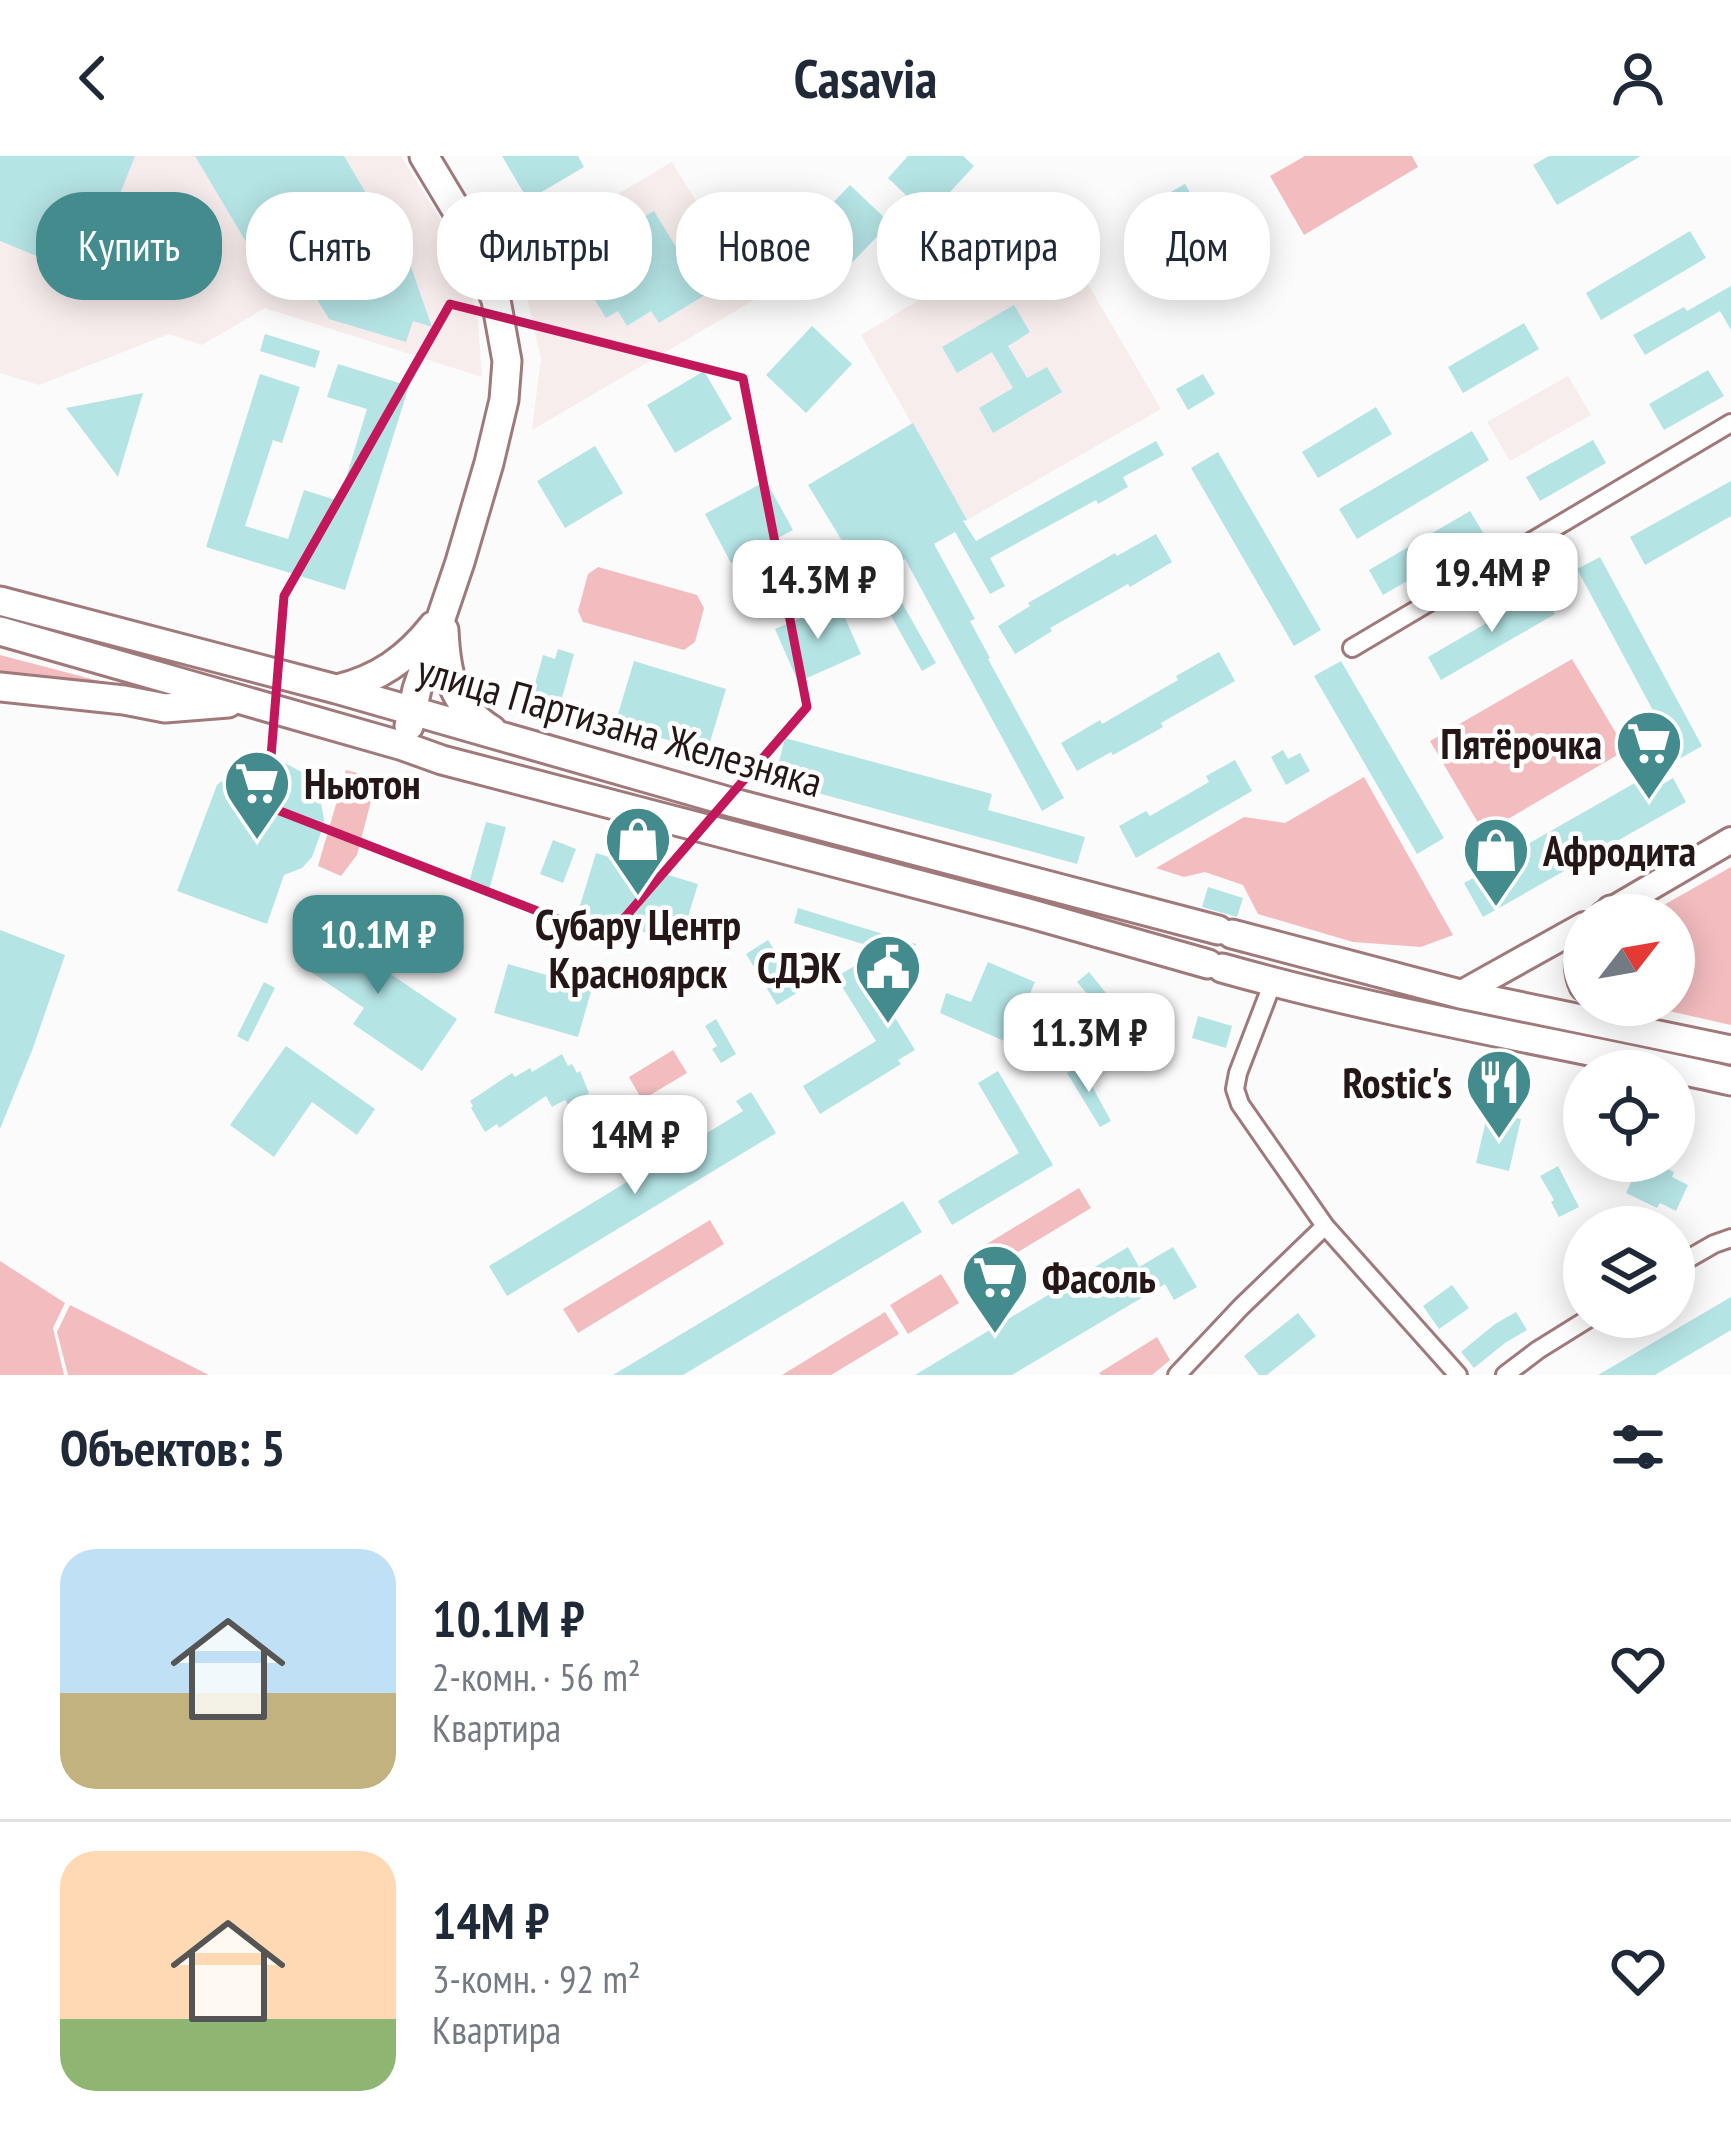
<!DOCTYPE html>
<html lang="ru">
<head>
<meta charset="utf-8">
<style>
	:root { --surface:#fff; --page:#f6f6f7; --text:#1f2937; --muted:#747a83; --line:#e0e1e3; --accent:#438b8d }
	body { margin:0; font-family:"PT Sans Narrow",sans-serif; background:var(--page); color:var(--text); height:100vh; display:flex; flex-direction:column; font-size:45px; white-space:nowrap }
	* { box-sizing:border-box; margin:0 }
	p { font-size:39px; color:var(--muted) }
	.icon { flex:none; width:66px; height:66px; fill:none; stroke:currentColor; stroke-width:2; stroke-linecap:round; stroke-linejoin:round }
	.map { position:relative; height:1219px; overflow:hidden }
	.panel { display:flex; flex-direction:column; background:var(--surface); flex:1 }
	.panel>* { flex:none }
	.banner { position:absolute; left:36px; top:36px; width:1659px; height:108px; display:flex; gap:24px }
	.needle { width:78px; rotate:59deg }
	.buttons { position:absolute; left:1563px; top:738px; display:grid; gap:24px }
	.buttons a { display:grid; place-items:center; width:132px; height:132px; border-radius:50%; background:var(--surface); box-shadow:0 6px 30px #0003; font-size:60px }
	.price { position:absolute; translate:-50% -102px; padding:0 27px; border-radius:24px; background:#fff; color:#222; font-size:39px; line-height:78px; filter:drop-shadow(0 3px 6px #0008) }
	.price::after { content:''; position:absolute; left:50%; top:72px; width:36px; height:27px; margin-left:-18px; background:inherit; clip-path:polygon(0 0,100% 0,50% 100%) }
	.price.selected { background:var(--accent); color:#fff }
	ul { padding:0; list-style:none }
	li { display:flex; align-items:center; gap:36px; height:300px; padding:0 60px }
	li+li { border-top:3px solid var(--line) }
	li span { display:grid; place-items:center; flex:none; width:336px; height:240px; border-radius:36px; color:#555 }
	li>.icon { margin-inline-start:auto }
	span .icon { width:144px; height:144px; fill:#fffc; stroke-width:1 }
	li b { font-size:51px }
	h2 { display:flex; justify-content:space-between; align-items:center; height:144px; padding:0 60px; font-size:51px }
	.chip { padding:0 42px; border-radius:48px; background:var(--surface); box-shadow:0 6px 30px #0003; font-size:42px; line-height:108px }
	.chip.selected { background:var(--accent); color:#fff }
	header { display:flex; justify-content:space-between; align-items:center; height:156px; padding:0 60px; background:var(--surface); font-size:54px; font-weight:700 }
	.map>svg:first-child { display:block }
	.built { fill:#f8eded }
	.green { fill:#f3bcbf }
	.building { fill:#b5e4e5 }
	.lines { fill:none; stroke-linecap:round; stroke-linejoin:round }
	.minor-casing { stroke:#a0797b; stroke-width:22 }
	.secondary-casing { stroke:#a0797b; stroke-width:30 }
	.primary-casing { stroke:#a0797b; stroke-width:33 }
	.minor { stroke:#fff; stroke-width:16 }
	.secondary { stroke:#fff; stroke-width:24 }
	.primary { stroke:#fff; stroke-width:27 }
	.marked { fill:none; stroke:#c2185b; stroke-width:9; stroke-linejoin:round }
	.labels { text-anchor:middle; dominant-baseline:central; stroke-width:9; stroke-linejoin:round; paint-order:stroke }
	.street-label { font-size:42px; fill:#251617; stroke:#fff }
	.poi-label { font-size:42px; font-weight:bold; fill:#251617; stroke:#fff; text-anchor:end }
</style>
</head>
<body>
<header><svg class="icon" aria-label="back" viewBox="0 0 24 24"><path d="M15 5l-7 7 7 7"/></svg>Casavia<svg class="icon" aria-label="person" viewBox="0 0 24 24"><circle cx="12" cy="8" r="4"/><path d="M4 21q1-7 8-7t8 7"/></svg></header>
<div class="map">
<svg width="1731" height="1219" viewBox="0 0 1731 1219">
	<rect width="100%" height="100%" fill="#fbfbfb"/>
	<path class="built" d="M0,0h401l42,68 28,69 7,29 4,55 -217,-69 -63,37 -33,-11 -130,51 -39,-12z
		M672,6l84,137 -224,131 9,-71 -14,-62 -19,-38z
		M1051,65l110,188 -194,111 -106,-185z
		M1568,220l23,39 -81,46 -23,-39z"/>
	<path class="green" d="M1305,0h107l6,11 -114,68 -34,-59z
		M786,71l49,47 -1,4 -20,2 -24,8 -5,-1 -4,-54z
		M598,411l99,28 7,13 -9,34 -11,8 -101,-28 -5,-11 10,-37z
		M0,499l103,27 -103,-9z
		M1572,503l54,91 -142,83 -54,-92z
		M346,614l31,8 -20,77 -16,21 -23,-10z
		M1364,621l89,158 -32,12 -68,-5 -95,-28 -15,-29 -38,-13 -21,5 -28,-9 88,-51 41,6z
		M1731,711v158l-89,-20h32v-90h-28z
		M673,894l14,23 -45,27 -13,-23z
		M1079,1032l12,20 -113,68 -11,-20z
		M710,1064l14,24 -146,89 -15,-24z
		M0,1105l65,42 -12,25 11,47h-64z
		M941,1118l18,29 -51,31 -18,-29z
		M70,1149l139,70h-141l-11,-43z
		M885,1156l14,22 -68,41h-49z
		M1157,1181l13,23 -18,15h-51l-2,-2z"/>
	<path class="building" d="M0,0h135l-38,96 -26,-10 -10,24 -61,-25z
		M195,0h149l46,78 4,-2 12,21 26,74 -19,-6 -7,21 -77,-23 -31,-51 -27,16z
		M502,0h76l6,11 -56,33z
		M908,0h55l11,10 -46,50 -40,-38z
		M1549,0h92l-84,49 -24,-40z
		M1185,28l56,97 -34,19 -8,-14 -24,14 -38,-67 24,-14 -10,-16z
		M850,29l40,38 -44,46 -40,-38z
		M654,55l51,84 -46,28 -8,-12 -24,15 -9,-15 -12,7 -35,-57z
		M1690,75l16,27 -105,62 -15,-27z
		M1731,130v44l-11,-19 -75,44 -12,-20 51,-28 3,4z
		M1014,149l16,27 -22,14 19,32 20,-11 15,25 -69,41 -14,-25 34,-20 -21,-36 -35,21 -15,-26z
		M1524,167l15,26 -76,44 -15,-26z
		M812,170l40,38 -46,49 -40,-38z
		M265,178l55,17 -5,17 -55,-17z
		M338,208l71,22 -64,204 -139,-43 54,-173 40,13 -18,56 -9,-3 -28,86 43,13 16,-49 35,11 28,-92 -40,-12z
		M1708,214l16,26 -60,34 -15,-26z
		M704,215l28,48 -57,34 -28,-48z
		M1203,218l12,20 -27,16 -12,-21z
		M143,237l-25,84 -52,-69z
		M1376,251l16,27 -74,44 -16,-26z
		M913,267l54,97 -4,1 13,20 180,-100 8,14 -41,22 5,10 -30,17 -2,-4 -106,58 15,28 -15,8 -35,-62 -21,12 41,75 -5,2 20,37 -2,1 76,139 -22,13 -137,-252 -21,12 52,92 -14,8 -55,-98 -7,4 -12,-21 2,-2 -42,-69z
		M1472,275l17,29 -132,79 -18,-30z
		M1593,284l13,23 -66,38 -14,-24z
		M595,290l28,47 -58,35 -28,-47z
		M1218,296l103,178 -27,16 -103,-178z
		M766,325l27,49 -62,33 -26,-49z
		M1731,325v35l-86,49 -15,-28z
		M1470,355l15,25 -102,59 -14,-25z
		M1156,378l16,28 -42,25 -2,-3 -78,44 2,3 -37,23 -17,-28 32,-20 -2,-3 87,-50 2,3z
		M1600,401l102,189 -23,13 -102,-190z
		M1542,435l13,23 -114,66 -13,-23z
		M838,446l23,52 -63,28 -23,-53z
		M558,493l16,5 -16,59 -29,-8 14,-50 12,4z
		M1219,496l16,29 -74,42 2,4 -50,28 -2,-3 -34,19 -16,-28 39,-23 2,4 76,-44 -2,-4z
		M634,505l92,28 -19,63 -92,-28z
		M1341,505l103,177 -27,16 -103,-178z
		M785,582l207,56 -4,16 97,27 -8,27 -303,-83z
		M1283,594l5,9 12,-6 10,18 -24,14 -15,-28z
		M264,604l19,2 22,12 14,20 5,24 -1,9 -11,30 -10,11 -18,7 -17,49 -90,-33 40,-106 22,-19z
		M1235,604l17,31 -116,67 -17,-32 27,-15 4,5 59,-34 -3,-6z
		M1654,616l7,13 12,-7 13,24 -203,115 -19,-34 15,-8 -2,-2z
		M486,666l20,5 -17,64 -21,-5z
		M553,684l23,9 -13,34 -23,-9z
		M596,697l102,31 -18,59 -102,-31z
		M1208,731l35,11 -6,19 -35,-10z
		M798,752l118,36 -4,15 -118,-36z
		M328,757l29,19 -16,23 38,27 7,-11 71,48 -35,52 -69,-47 11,-16 -69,-47z
		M0,774l65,25 -32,93 -33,81z
		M768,784l32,51 -23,14 -31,-51z
		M861,806l54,88 -17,10 3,4 -81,50 -17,-28 73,-45 -40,-64z
		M988,806l47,20 -20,47 33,15 -5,14 -103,-45 6,-20 25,9z
		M508,808l84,24 -14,49 -84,-24z
		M1089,816l26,32 -10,8 4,6 -14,11 -18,-22 13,-10 -13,-15z
		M264,826l11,6 -27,54 -11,-6z
		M1198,860l34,10 -6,22 -34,-10z
		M716,863l20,35 -15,9 -9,-14 5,-3 -12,-20z
		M286,890l89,63 -18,26 -45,-33 -38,55 -44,-32z
		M562,898l6,12 4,-2 5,9 3,-2 9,22 -20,13 -4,-6 -13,7 -6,-11 -47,32 -2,-4 -12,8 -14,-24 2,-2 -3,-5 42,-28 3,4 15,-9 2,4z
		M1080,908l31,57 -11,6 -33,-54z
		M998,915l55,94 -101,60 -14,-24 81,-48 -41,-70z
		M751,936l25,41 -269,163 -18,-30 254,-155 -7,-10z
		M1488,956l33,7 -12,52 -33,-8z
		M1641,1005h8l25,11 -2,5 16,8 -12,26 -16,-8 -3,5 -31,-15z
		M1558,1010l21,41 -20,10 -8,-15 3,-2 -14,-24z
		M903,1045l19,31 -239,143h-70z
		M1128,1091l11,20 34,-20 24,40 -23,13 -9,-16 -153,91h-97z
		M1452,1129l17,23 -30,21 -16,-23z
		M1731,1141v33l-76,45h-57z
		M1516,1156l11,18 -22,13 -31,25 -13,-16 34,-28z
		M1298,1157l18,23 -49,39h-8l-15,-19z"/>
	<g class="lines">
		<defs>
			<path id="minor" d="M1352,492l379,-225
				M1273,826l-35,91 -3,16 5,15 85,122 133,149
				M1674,1111l40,-23 17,-6
				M1177,1219l64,-68 84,-81
				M1505,1219l33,-25 53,-33"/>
			<path id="secondary" d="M1603,759l128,-75
				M1460,838l124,-69"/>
			<path id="primary" d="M0,445l336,88 398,114 484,127
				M444,474c2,44 8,75 48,100
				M0,475l403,115 39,14 586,153 180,51
				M0,531l124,13 41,8 63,-5
				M337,533c41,-10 70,-30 96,-63
				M409,570l8,-37 43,-127 29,-99 15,-63 3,-39 -11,-61 -36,-84 -36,-60
				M1607,759l4,-5
				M1232,778l228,60 271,56
				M1584,784c-6,16 -7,30 0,46
				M1222,812c167,47 339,75 509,113"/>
		</defs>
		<use href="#minor" class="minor-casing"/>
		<use href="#secondary" class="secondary-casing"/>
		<use href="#primary" class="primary-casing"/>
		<use href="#minor" class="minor"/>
		<use href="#secondary" class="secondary"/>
		<use href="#primary" class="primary"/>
	</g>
	<path class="marked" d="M450,148l293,74 64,329 -200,231 -340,-132 17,-210z"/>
	<defs>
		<symbol id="supermarket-pin" viewBox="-11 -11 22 30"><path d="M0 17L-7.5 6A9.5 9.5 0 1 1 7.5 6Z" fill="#438b8d" stroke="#fff"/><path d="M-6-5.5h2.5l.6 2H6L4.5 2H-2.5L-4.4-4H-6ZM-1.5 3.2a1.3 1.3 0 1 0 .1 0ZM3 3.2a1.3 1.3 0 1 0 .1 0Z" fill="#fff"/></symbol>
		<symbol id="shop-pin" viewBox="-11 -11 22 30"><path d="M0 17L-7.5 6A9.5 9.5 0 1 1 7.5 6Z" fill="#438b8d" stroke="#fff"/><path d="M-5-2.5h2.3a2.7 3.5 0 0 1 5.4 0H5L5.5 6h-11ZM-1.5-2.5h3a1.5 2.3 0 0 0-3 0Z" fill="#fff"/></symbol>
		<symbol id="civic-pin" viewBox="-11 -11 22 30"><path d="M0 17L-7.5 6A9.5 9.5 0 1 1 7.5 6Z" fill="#438b8d" stroke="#fff"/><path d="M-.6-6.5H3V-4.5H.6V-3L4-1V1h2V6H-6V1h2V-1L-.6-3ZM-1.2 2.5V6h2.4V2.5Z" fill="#fff"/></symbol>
		<symbol id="restaurant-pin" viewBox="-11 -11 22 30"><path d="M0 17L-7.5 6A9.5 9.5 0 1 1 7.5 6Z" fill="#438b8d" stroke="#fff"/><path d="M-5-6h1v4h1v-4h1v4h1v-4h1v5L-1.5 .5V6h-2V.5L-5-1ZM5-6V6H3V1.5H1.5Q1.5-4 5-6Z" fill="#fff"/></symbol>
	</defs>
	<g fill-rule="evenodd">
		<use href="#supermarket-pin" x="1611" y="549" width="76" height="104"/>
		<use href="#supermarket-pin" x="219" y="589" width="76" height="104"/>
		<use href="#shop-pin" x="600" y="645" width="76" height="104"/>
		<use href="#shop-pin" x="1458" y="656" width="76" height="104"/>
		<use href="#civic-pin" x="850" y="773" width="76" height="104"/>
		<use href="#restaurant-pin" x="1461" y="888" width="76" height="104"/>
		<use href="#supermarket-pin" x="957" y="1083" width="76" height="104"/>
	</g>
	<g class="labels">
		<g class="street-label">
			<text transform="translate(620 569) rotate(16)">улица Партизана Железняка</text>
		</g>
		<g class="poi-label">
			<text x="1602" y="587">Пятёрочка</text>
			<text x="304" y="627" text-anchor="start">Ньютон</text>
			<text x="1543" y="694" text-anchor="start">Афродита</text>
			<text x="638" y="768" text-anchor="middle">Субару Центр<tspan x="638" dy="48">Красноярск</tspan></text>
			<text x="842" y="811">СДЭК</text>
			<text x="1452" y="926">Rostic's</text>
			<text x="1042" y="1121" text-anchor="start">Фасоль</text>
		</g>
	</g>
</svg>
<div class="buttons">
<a><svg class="needle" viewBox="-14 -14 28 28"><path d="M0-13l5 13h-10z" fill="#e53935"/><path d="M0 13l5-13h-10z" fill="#747a83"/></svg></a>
<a><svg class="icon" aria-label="locate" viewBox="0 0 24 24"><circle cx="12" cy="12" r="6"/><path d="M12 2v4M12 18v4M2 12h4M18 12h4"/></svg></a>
<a><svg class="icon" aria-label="layers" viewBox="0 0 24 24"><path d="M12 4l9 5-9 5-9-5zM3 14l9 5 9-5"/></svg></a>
</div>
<b class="price" style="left:1492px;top:479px">19.4M ₽</b>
<b class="price" style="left:818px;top:486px">14.3M ₽</b>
<b class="price selected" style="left:378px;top:841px">10.1M ₽</b>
<b class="price" style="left:1089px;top:939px">11.3M ₽</b>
<b class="price" style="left:635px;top:1041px">14M ₽</b>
<div class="banner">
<a class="chip selected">Купить</a>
<a class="chip">Снять</a>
<a class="chip">Фильтры</a>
<a class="chip">Новое</a>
<a class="chip">Квартира</a>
<a class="chip">Дом</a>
</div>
</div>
<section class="panel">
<h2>Объектов: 5<svg class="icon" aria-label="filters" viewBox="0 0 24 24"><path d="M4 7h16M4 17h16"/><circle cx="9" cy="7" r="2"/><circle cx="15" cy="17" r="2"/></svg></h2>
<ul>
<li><span style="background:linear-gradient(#bfe0f5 60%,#c2b280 0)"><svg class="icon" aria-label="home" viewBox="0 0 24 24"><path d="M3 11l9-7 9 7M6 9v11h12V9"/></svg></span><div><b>10.1M ₽</b><p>2-комн. · 56 m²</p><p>Квартира</p></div><svg class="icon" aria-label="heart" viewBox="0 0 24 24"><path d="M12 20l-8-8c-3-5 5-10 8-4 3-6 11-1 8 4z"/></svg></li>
<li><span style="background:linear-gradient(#ffd9b3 70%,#8fb573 0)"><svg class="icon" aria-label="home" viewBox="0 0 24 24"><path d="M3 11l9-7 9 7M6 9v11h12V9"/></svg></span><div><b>14M ₽</b><p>3-комн. · 92 m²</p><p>Квартира</p></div><svg class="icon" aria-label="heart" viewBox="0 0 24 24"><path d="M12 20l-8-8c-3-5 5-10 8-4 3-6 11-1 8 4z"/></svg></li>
</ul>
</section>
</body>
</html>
